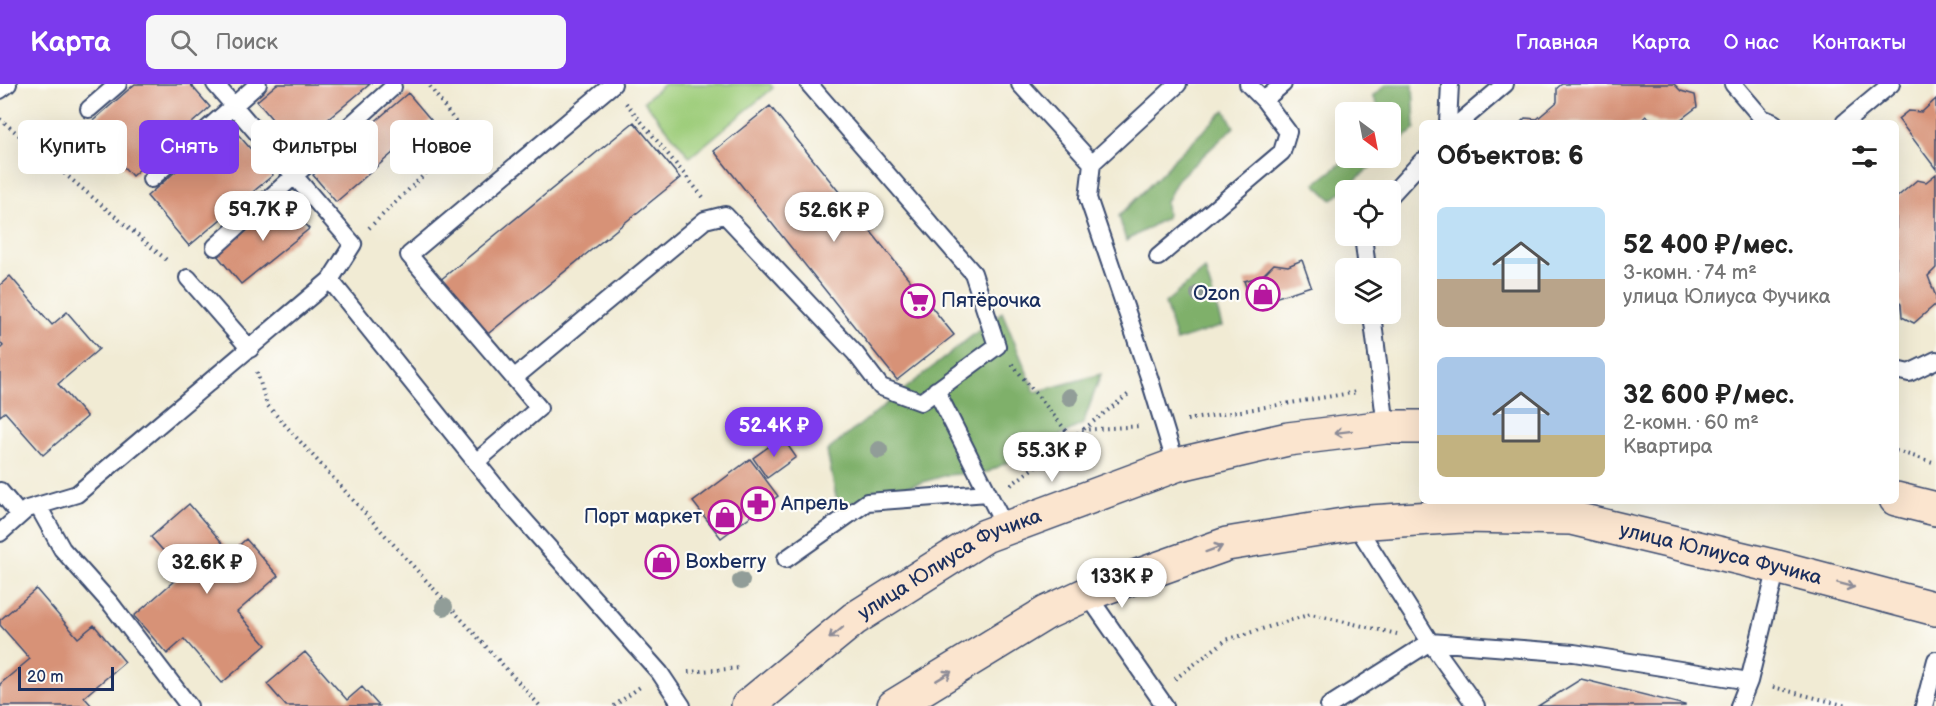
<!DOCTYPE html>
<html lang="ru">
<head>
<meta charset="utf-8">
<style>
	:root { --surface:#fff; --page:#f6f6f6; --text:#222; --muted:#767676; --accent:#7c3aed }
	body { margin:0; font-family:"Balsamiq Sans",sans-serif; background:var(--page); color:var(--text); height:100vh; display:flex; flex-direction:column; font-size:22px; white-space:nowrap }
	* { box-sizing:border-box; margin:0 }
	p { font-size:20px; color:var(--muted) }
	.icon { flex:none; width:33px; height:33px; fill:none; stroke:currentColor; stroke-width:2; stroke-linecap:round; stroke-linejoin:round }
	.map { position:relative; flex:1; overflow:hidden }
	.side { position:absolute; left:1419px; top:36px; width:480px; height:384px; display:flex; flex-direction:column; background:var(--surface); border-radius:9px; box-shadow:0 6px 24px #0002 }
	.side>* { flex:none }
	.banner { position:absolute; left:18px; top:36px; width:570px; height:54px; display:flex; gap:12px }
	.needle { width:39px; rotate:148deg }
	.tools { position:absolute; left:1335px; top:18px; display:grid; gap:12px }
	.tools a { display:grid; place-items:center; width:66px; height:66px; border-radius:9px; background:var(--surface); box-shadow:0 6px 24px #0002; font-size:30px }
	.scale { position:absolute; left:18px; bottom:15px; width:96px; box-sizing:border-box; padding-left:6px; border:3px solid #1b2f5e; border-top:0; font-size:16px; line-height:21px; white-space:nowrap; color:#1b2f5e; -webkit-text-stroke:4px #fdfcf7; paint-order:stroke }
	.price { position:absolute; translate:-50% -51px; padding:0 14px; border-radius:21px; background:#fff; color:#222; font-size:20px; line-height:39px; filter:drop-shadow(0 2px 3px #0008) }
	.price::after { content:''; position:absolute; left:50%; top:36px; width:18px; height:14px; margin-left:-9px; background:inherit; clip-path:polygon(0 0,100% 0,50% 100%) }
	.price.current { background:var(--accent); color:#fff }
	ul { padding:0; list-style:none }
	li { display:flex; align-items:center; gap:18px; height:150px; padding:0 18px }
	li span { display:grid; place-items:center; flex:none; width:168px; height:120px; border-radius:9px; color:#555 }
	li>.icon { margin-inline-start:auto }
	span .icon { width:72px; height:72px; fill:#fffc; stroke-width:1 }
	li b { font-size:26px }
	h2 { display:flex; justify-content:space-between; align-items:center; height:72px; padding:0 18px; font-size:26px }
	.chip { padding:0 21px; border-radius:9px; background:var(--surface); box-shadow:0 6px 24px #0002; font-size:21px; line-height:54px }
	.chip.current { background:var(--accent); color:#fff }
	header { display:flex; align-items:center; gap:36px; box-sizing:border-box; height:84px; padding:0 30px; background:var(--accent); color:#fff }
	header strong { font-size:28px }
	nav { display:flex; gap:33px; margin-inline-start:auto; font-size:21px }
	.search { width:420px; height:54px; background:var(--page); display:flex; align-items:center; gap:15px; box-sizing:border-box; padding:0 21px; border-radius:9px; color:var(--muted); font-size:22px }
	.map>svg:first-child { display:block }
	.green { fill:#9fcd7b; stroke:#5d7e6c; stroke-width:1.5 }
	.forest { fill:#7fb06b; stroke:#4d7064; stroke-width:1.5 }
	.building { fill:#d79277 }
	.lines { fill:none; stroke-linecap:round; stroke-linejoin:round }
	.lane-casing { stroke:#3b4b70; stroke-width:20 }
	.secondary-casing { stroke:#3b4b70; stroke-width:36 }
	.path { stroke:#3b4b70; stroke-width:4; stroke-dasharray:1.5 4.5; stroke-linecap:butt }
	.lane { stroke:#fff; stroke-width:16 }
	.secondary { stroke:#fbe5cf; stroke-width:33 }
	.tree { fill:#919d98 }
	.oneway { stroke:#8b8a96 }
	.labels { text-anchor:middle; dominant-baseline:central; stroke-width:4.5; stroke-linejoin:round; paint-order:stroke }
	.poi-label { font-size:20px; fill:#1b2f5e; stroke:#fdfcf7; text-anchor:start }
	.street-label { font-size:20px; fill:#1b2f5e; stroke:#fdfcf7 }
</style>
</head>
<body>
<header>
<strong>Карта</strong>
<div class="search"><svg class="icon" aria-label="search" viewBox="0 0 24 24"><circle cx="10" cy="10" r="6"/><path d="M15 15l6 6"/></svg>Поиск</div>
<nav><a>Главная</a><a>Карта</a><a>О нас</a><a>Контакты</a></nav>
</header>
<div class="map">
<svg width="1936" height="622" viewBox="0 0 1936 622">
	<rect width="100%" height="100%" fill="#fdfcf7"/>
	<filter id="ink" filterUnits="userSpaceOnUse"><feTurbulence type="fractalNoise" baseFrequency=".0167" numOctaves="2"/><feDisplacementMap in="SourceGraphic" scale="12" xChannelSelector="R" yChannelSelector="G"/><feConvolveMatrix kernelMatrix="1 2 1 2 8 2 1 2 1" color-interpolation-filters="sRGB"/></filter>
	<filter id="wash" filterUnits="userSpaceOnUse"><feTurbulence type="fractalNoise" baseFrequency=".008" numOctaves="4" result="noise"/><feDisplacementMap in="SourceGraphic" scale="24" xChannelSelector="R" yChannelSelector="G"/><feGaussianBlur stdDeviation="1.35" result="paint"/><feColorMatrix in="noise" values="0 0 0 0 0 0 0 0 0 0 0 0 0 0 0 0 0 1.4 0 .05"/><feComposite in="paint" operator="in"/></filter>
	<g filter="url(#wash)">
		<rect width="100%" height="100%" fill="#f1ebd4"/>
		<path class="green" d="M664,0h106l3,4 -83,69 -46,-56z"/>
		<path class="forest" d="M1387,0h26l2,45 -24,20 -1,-37h-9l-8,-16z
			M1225,26l9,17 -56,52 -12,23 1,15 -41,24 -7,-25 50,-50 5,-7z
			M1348,74h33l-49,42 -17,-16z
			M1205,185l17,57 -46,15 -11,-38z
			M1002,228l33,80 66,-18 -18,50 -95,48 -41,3 -109,32 -11,-56z"/>
		<g id="blocks">
			<path class="building" d="M135,0h55l20,23 -78,69 -45,-50z
				M277,0h93l-75,63 -38,-46z
				M1562,0h112l7,7 14,4 2,12 -21,16h-18l-12,-7 -7,7h-119l5,-5 12,1 20,-17v-14z
				M408,9l23,27 -95,82 -23,-27z
				M1936,15v70l-38,-50 10,-8 14,1z
				M770,22l184,229 -57,45 -183,-229z
				M634,38l46,56 -196,159 -45,-56z
				M230,41l43,50 -84,71 -42,-50z
				M1936,90v94l-8,8 8,21v7l-22,19 -12,-6 -1,-13 -5,-5v-101l21,-18 9,2z
				M284,115l25,30 -68,55 -25,-30z
				M1302,176l9,26 -58,19 -9,-24 18,-5 12,-12 14,2z
				M10,192l42,49 15,-13 32,37 -41,35 29,33 -44,38 -38,-43 -5,4v-67l3,-3 -3,-4v-57z
				M782,353l14,20 -29,21 -14,-20z
				M750,375l28,37 -57,42 -28,-36z
				M189,420l42,49 15,-14 32,37 -41,36 29,33 -44,38 -38,-44 -17,15 -33,-38 49,-43 -32,-36z
				M36,505l42,49 16,-13 31,37 -41,35 8,9h-92v-22l30,-25 -30,-34v-5z
				M305,568l42,48 15,-13 17,19h-93l-19,-22z
				M1581,595l104,26v1h-147z"/>
		</g>
	</g>
	<g filter="url(#ink)">
		<use href="#blocks" fill-opacity="0" stroke="#3b4b70" stroke-width="1.5"/>
		<g class="lines">
			<defs>
				<path id="lane" d="M215,0l138,160 -23,36
					M613,0l-204,171 105,123 191,-158 20,-5 130,138 26,34 40,15 76,-56 -24,-73 -164,-189
					M1020,0l72,79 86,-79
					M1733,0l29,34 12,5
					M0,6l8,-6
					M1264,16l19,-16
					M89,25l29,-25
					M1448,39l2,-39
					M1459,39l46,-39
					M1844,39l47,-39
					M1092,79l-4,35 61,179 27,88
					M151,95l107,-95
					M1390,112l32,-35
					M1363,152l4,32
					M215,163l178,-160
					M1158,173l124,-105 6,-20 -24,-32 -16,-16
					M188,194l62,71
					M1372,230l14,113
					M1896,286l13,3 27,-13
					M936,306l69,137
					M476,378l63,-54 -25,-30
					M0,407l20,24
					M38,422l24,43 49,55 78,102
					M1355,439l75,119 46,64
					M0,449l27,-24 50,-15 253,-214 178,222 152,171 22,33
					M786,475l81,-57 121,-9
					M1087,510l78,112
					M1329,622l101,-64 144,11 175,28
					M1739,622l10,-25 28,-114
					M1924,622l12,-46"/>
				<g id="secondary">
					<path d="M1896,415l40,10"/>
					<path id="s1" d="M748,622l106,-87 131,-83 191,-71 112,-26 98,-12h36"/>
					<path id="s2" d="M894,622l152,-93 41,-19 140,-50 128,-21 107,-7 109,2 206,49 159,42"/>
				</g>
			</defs>
			<use href="#lane" class="lane-casing"/>
			<use href="#secondary" class="secondary-casing"/>
			<path class="path" d="M626,19l77,94
				M0,35l169,143
				M369,144l96,-93 -37,-51
				M1012,280l60,74
				M257,288l10,33 273,301
				M1187,336l170,-28
				M1084,345l46,-36
				M1896,367l40,12
				M1011,401l71,-55 59,-4
				M688,588l53,-4
				M1175,595l51,-39 85,-26 86,20
				M1773,603l74,19
				M614,622l26,-19"/>
			<use href="#lane" class="lane"/>
			<use href="#secondary" class="secondary"/>
		</g>
		<g class="tree">
			<circle cx="1199" cy="210" r="9"/>
			<circle cx="1070" cy="313" r="9"/>
			<circle cx="1018" cy="359" r="9"/>
			<circle cx="879" cy="366" r="9"/>
			<circle cx="741" cy="497" r="9"/>
			<circle cx="444" cy="523" r="9"/>
		</g>
		<defs><path id="oneway-shaft" d="M-6 0H5M1.5-3L5.5 0L1.5 3" fill="none" stroke-width="1.6" stroke-linecap="round" stroke-linejoin="round" transform="scale(1.5)"/></defs>
		<g class="oneway">
			<use href="#oneway-shaft" transform="translate(1343 348) rotate(173)"/>
			<use href="#oneway-shaft" transform="translate(1214 465) rotate(-20)"/>
			<use href="#oneway-shaft" transform="translate(1846 501) rotate(15)"/>
			<use href="#oneway-shaft" transform="translate(836 549) rotate(141)"/>
			<use href="#oneway-shaft" transform="translate(944 592) rotate(-31)"/>
		</g>
	</g>
	<defs>
		<symbol id="shop-ring" viewBox="-11 -11 22 22"><circle r="9.5" fill="#fdfcf7" stroke="#b5179e" stroke-width="1.5"/><path d="M-5-2.5h2.3a2.7 3.5 0 0 1 5.4 0H5L5.5 6h-11ZM-1.5-2.5h3a1.5 2.3 0 0 0-3 0Z" fill="#b5179e"/></symbol>
		<symbol id="supermarket-ring" viewBox="-11 -11 22 22"><circle r="9.5" fill="#fdfcf7" stroke="#b5179e" stroke-width="1.5"/><path d="M-6-5.5h2.5l.6 2H6L4.5 2H-2.5L-4.4-4H-6ZM-1.5 3.2a1.3 1.3 0 1 0 .1 0ZM3 3.2a1.3 1.3 0 1 0 .1 0Z" fill="#b5179e"/></symbol>
		<symbol id="pharmacy-ring" viewBox="-11 -11 22 22"><circle r="9.5" fill="#fdfcf7" stroke="#b5179e" stroke-width="1.5"/><path d="M-2-6h4v4h4v4h-4v4h-4v-4h-4v-4h4Z" fill="#b5179e"/></symbol>
	</defs>
	<g fill-rule="evenodd">
		<use href="#shop-ring" x="1244" y="191" width="38" height="38"/>
		<use href="#supermarket-ring" x="899" y="198" width="38" height="38"/>
		<use href="#pharmacy-ring" x="739" y="401" width="38" height="38"/>
		<use href="#shop-ring" x="706" y="414" width="38" height="38"/>
		<use href="#shop-ring" x="643" y="459" width="38" height="38"/>
	</g>
	<g class="labels">
		<g class="poi-label">
			<text x="1240" y="210" text-anchor="end">Ozon</text>
			<text x="941" y="217">Пятёрочка</text>
			<text x="781" y="420">Апрель</text>
			<text x="702" y="433" text-anchor="end">Порт маркет</text>
			<text x="685" y="478">Boxberry</text>
		</g>
		<g class="street-label">
			<text stroke="none"><textPath href="#s2" startOffset="872">улица Юлиуса Фучика</textPath></text>
			<text stroke="none"><textPath href="#s1" startOffset="248">улица Юлиуса Фучика</textPath></text>
		</g>
	</g>
</svg>
<div class="tools">
<a><svg class="needle" viewBox="-14 -14 28 28"><path d="M0-13l5 13h-10z" fill="#e53935"/><path d="M0 13l5-13h-10z" fill="#767676"/></svg></a>
<a><svg class="icon" aria-label="locate" viewBox="0 0 24 24"><circle cx="12" cy="12" r="6"/><path d="M12 2v4M12 18v4M2 12h4M18 12h4"/></svg></a>
<a><svg class="icon" aria-label="layers" viewBox="0 0 24 24"><path d="M12 4l9 5-9 5-9-5zM3 14l9 5 9-5"/></svg></a>
</div>
<div class="scale">20 m</div>
<b class="price" style="left:263px;top:158px">59.7K ₽</b>
<b class="price" style="left:834px;top:159px">52.6K ₽</b>
<b class="price current" style="left:774px;top:374px">52.4K ₽</b>
<b class="price" style="left:1052px;top:399px">55.3K ₽</b>
<b class="price" style="left:207px;top:511px">32.6K ₽</b>
<b class="price" style="left:1122px;top:525px">133K ₽</b>
<div class="banner">
<a class="chip">Купить</a>
<a class="chip current">Снять</a>
<a class="chip">Фильтры</a>
<a class="chip">Новое</a>
</div>
<section class="side">
<h2>Объектов: 6<svg class="icon" aria-label="filters" viewBox="0 0 24 24"><path d="M4 7h16M4 17h16"/><circle cx="9" cy="7" r="2"/><circle cx="15" cy="17" r="2"/></svg></h2>
<ul>
<li><span style="background:linear-gradient(#bfe0f5 60%,#b9a48a 0)"><svg class="icon" aria-label="home" viewBox="0 0 24 24"><path d="M3 11l9-7 9 7M6 9v11h12V9"/></svg></span><div><b>52 400 ₽/мес.</b><p>3-комн. · 74 m²</p><p>улица Юлиуса Фучика</p></div></li>
<li><span style="background:linear-gradient(#a9c7e8 65%,#c2b280 0)"><svg class="icon" aria-label="home" viewBox="0 0 24 24"><path d="M3 11l9-7 9 7M6 9v11h12V9"/></svg></span><div><b>32 600 ₽/мес.</b><p>2-комн. · 60 m²</p><p>Квартира</p></div></li>
</ul>
</section>
</div>
</body>
</html>
